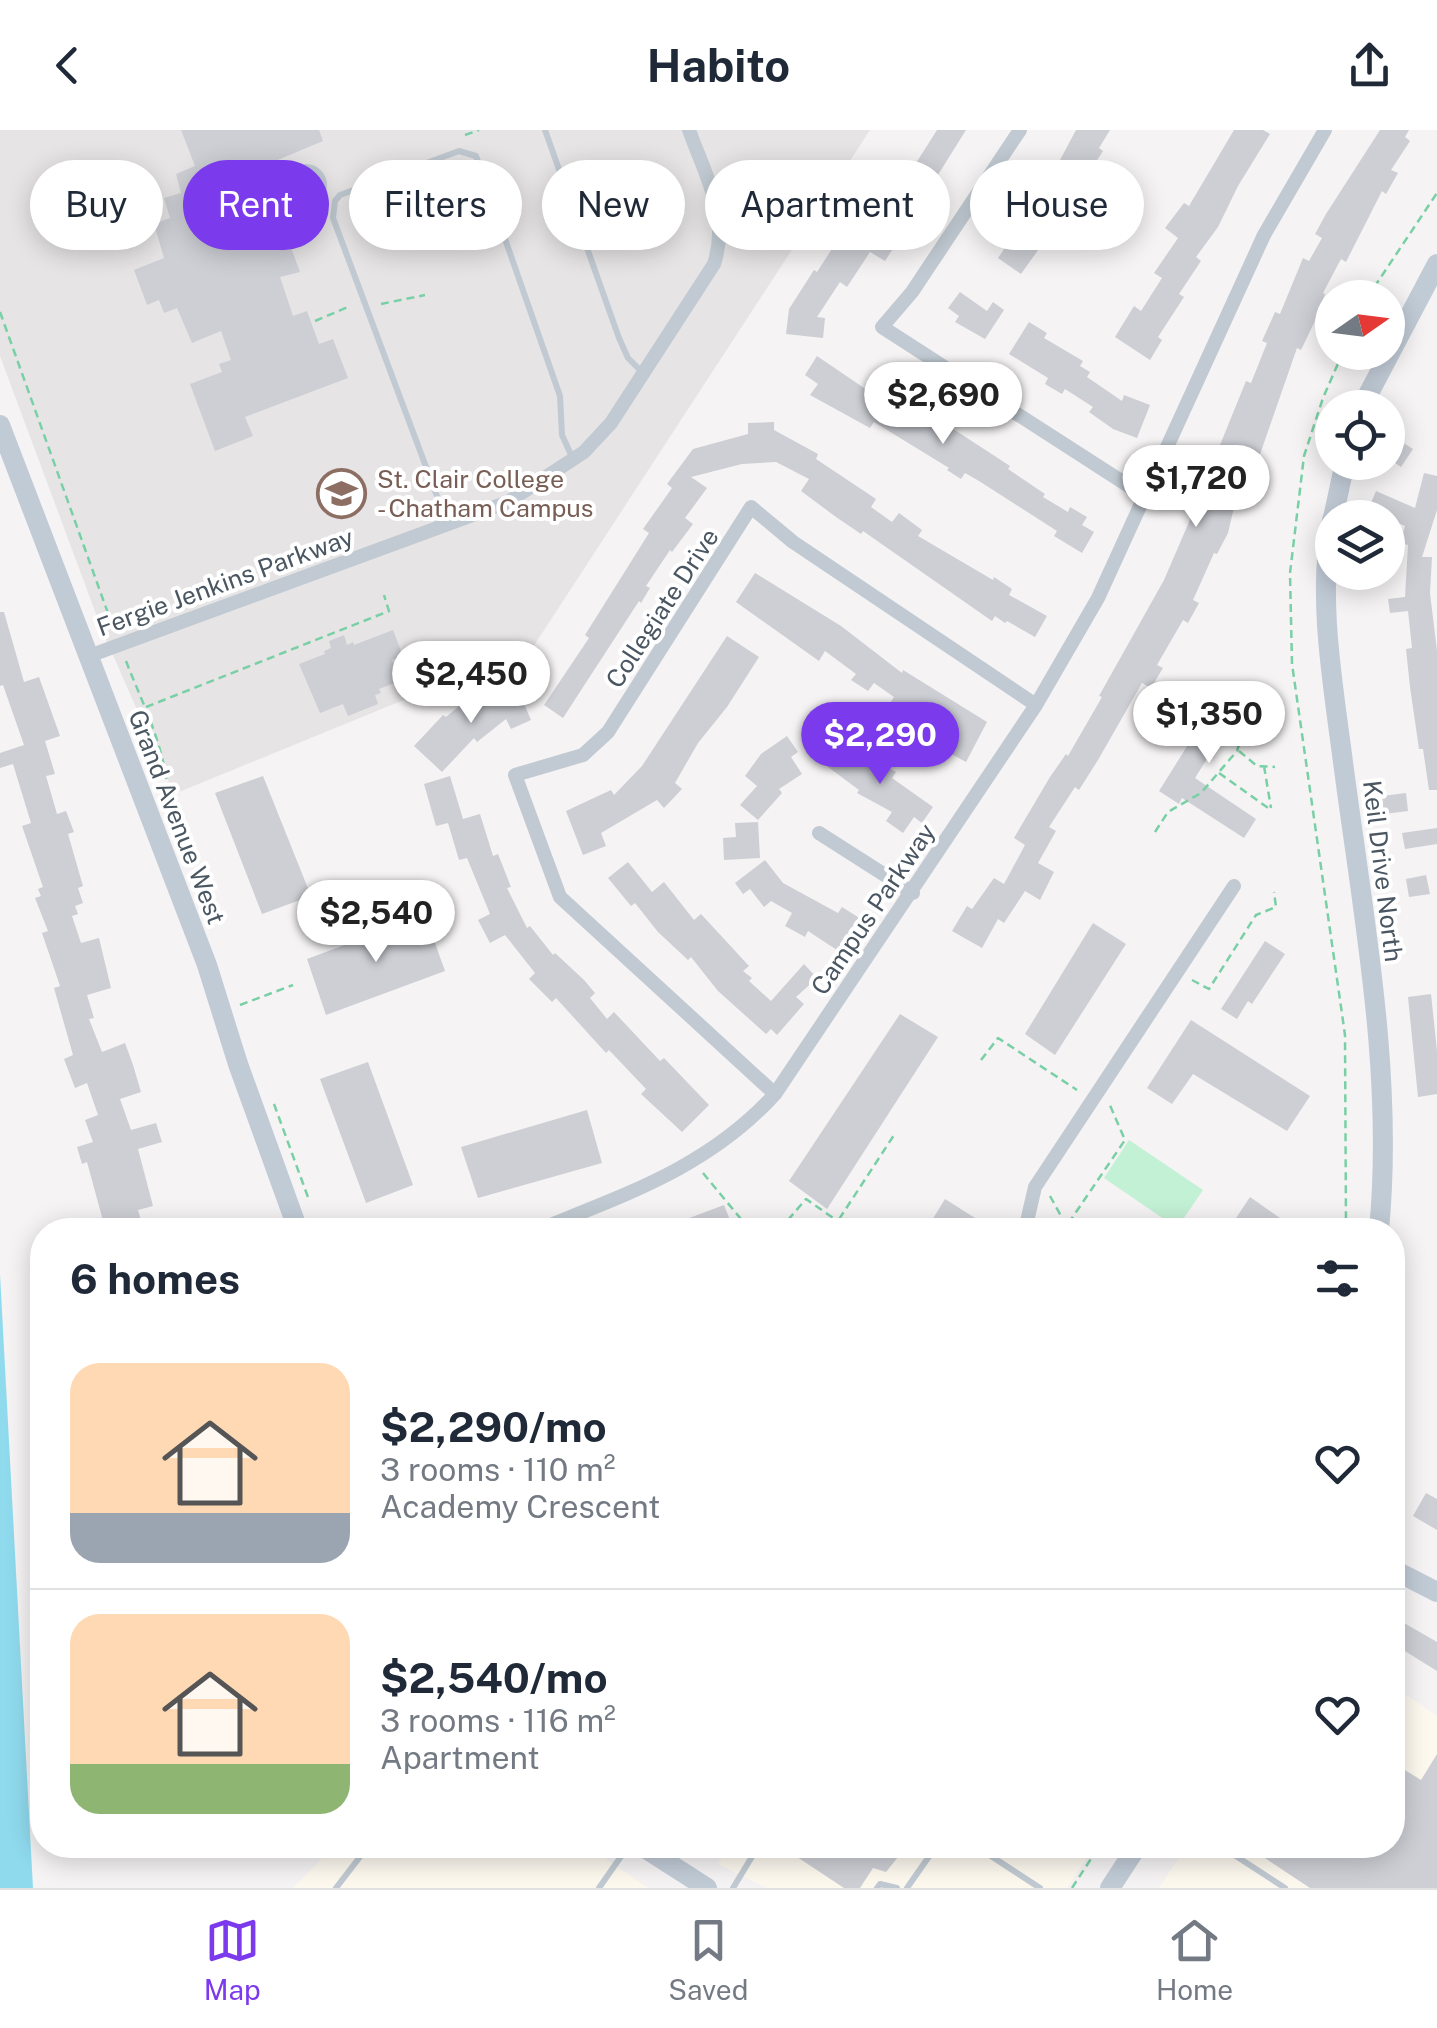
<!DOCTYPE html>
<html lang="en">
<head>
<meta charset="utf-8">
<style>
	:root { --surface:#fff; --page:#f6f6f7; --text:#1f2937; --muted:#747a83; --line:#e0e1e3; --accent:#7c3aed }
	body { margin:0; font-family:"Public Sans",sans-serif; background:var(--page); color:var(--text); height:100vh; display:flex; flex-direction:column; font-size:38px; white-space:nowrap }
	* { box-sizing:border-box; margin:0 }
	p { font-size:32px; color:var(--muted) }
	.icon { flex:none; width:55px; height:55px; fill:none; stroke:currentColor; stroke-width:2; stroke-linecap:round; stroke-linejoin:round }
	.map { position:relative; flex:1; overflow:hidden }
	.drawer { position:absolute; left:30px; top:1088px; width:1375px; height:640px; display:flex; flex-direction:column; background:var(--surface); border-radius:40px; box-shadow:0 5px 25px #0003 }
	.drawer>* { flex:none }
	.hud { position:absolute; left:30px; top:30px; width:1378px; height:90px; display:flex; gap:20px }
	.needle { width:65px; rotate:76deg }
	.fabs { position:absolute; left:1315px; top:150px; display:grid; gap:20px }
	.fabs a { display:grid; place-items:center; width:90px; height:90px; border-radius:50%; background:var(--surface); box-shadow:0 5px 25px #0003; font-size:50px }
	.price { position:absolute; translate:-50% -85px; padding:0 22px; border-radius:35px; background:#fff; color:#222; font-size:32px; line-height:65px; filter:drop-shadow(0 2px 5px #0008) }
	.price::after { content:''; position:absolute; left:50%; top:60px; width:30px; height:22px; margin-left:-15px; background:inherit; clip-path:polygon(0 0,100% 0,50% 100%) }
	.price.selected { background:var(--accent); color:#fff }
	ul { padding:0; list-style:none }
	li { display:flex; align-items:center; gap:30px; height:250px; padding:0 40px }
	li+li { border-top:2px solid var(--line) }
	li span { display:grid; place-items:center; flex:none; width:280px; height:200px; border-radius:30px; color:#555 }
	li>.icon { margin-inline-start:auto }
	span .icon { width:120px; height:120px; fill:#fffc; stroke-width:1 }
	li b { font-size:42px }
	h2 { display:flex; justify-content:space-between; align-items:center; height:120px; padding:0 40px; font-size:42px }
	.chip { padding:0 35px; border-radius:45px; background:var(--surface); box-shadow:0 5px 25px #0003; font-size:35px; line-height:90px }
	.chip.selected { background:var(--accent); color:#fff }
	header { display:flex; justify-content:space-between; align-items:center; height:130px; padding:0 40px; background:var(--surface); font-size:45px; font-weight:700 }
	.tab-bar { display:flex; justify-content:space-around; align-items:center; height:140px; border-top:2px solid var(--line); background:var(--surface); font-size:28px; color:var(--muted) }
	.tab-bar a { display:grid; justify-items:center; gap:5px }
	.tab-bar .selected { color:var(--accent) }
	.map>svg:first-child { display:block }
	.commercial { fill:#fdf9ef }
	.education { fill:#e6e4e5 }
	.green { fill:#c3f1d5 }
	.water { fill:#90daee }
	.building { fill:#cdcfd5 }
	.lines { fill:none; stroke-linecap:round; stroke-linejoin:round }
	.path { stroke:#7ad0a6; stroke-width:2.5; stroke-dasharray:8 5; stroke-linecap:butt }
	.lane { stroke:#c1cad2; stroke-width:6 }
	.street { stroke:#c1cad2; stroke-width:14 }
	.secondary { stroke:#c1cbd6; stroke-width:20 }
	.labels { text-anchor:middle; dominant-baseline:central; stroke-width:8; stroke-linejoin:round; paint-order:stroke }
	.education-label { font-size:25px; fill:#785e54; stroke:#fff; text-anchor:start }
	.street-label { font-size:25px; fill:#4a5661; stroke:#fff }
</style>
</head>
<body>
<header><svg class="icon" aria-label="back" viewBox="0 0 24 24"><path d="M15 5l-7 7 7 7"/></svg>Habito<svg class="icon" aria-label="share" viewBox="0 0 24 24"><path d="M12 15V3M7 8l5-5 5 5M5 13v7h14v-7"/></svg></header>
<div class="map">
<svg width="1437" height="1758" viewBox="0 0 1437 1758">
	<rect width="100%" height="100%" fill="#f5f3f3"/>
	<path class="commercial" d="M1393,1556l44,30v172h-278l28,-43h205z
		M335,1715h251l62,43h-355z
		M730,1715h365l-28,43h-300l-49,-24z"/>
	<path class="education" d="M0,0h870l-337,517 -359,147 -72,-164 -102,-274z"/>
	<path class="green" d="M1129,1010l74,50 -26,38 -73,-50z"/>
	<path class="water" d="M0,1144l33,614h-33z"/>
	<path class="building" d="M181,0h138l4,11 -62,26 39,105 -20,5 13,39 14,-5 12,33 14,-5 15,39 -103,39 8,19 -38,15 -25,-67 32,-12 -3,-8 12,-4 -10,-29 -29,12 -15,-35 -13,5 -5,-13 -12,5 -13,-35 30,-12 -10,-34 16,-6 -6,-20 17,-5 -5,-19 19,-8z
		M937,0h29l-35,56 -19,27 -6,-3 -16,26 8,5 -13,20 -15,-9 -23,35 -7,-5 -23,35 8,1 -2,20 -37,-4 3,-25 25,-39 3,2 20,-31 11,7 45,-73 11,7z
		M1076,0h34l-11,18 4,3 -12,19 -5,-4 -29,50 4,2 -40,56 -23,-16 22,-32 -4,-3 16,-24 5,4z
		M1234,0h29l7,4 -32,52 -20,41 -22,30 5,4 -22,33 5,3 -26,40 4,3 -12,20 -35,-23 19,-31 7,5 21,-33 -8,-5 24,-35 -13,-10 19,-25 5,3z
		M1380,0h29l-4,7 5,4 -19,29 7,3 -12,21 -4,-3 -36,71 -5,-3 -18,34 2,1 -11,29 -13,27 -4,-2 -39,112 -11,24 -7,-2 -12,51 -11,21 -3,-1 -21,47 6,3 -11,20 -5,-3 -26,45 6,3 -12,20 -9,-5 -44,77 -19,30 -4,-3 -26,40 7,4 -18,32 16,9 -14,28 -15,-9 -21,32 -6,-4 -16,29 -30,-17 15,-25 5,3 22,-31 10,6 21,-39 -11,-7 36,-61 16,-23 2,2 34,-59 -3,-1 65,-116 28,-65 8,4 10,-41 -3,-1 39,-96 5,2 16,-40 -5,-2 13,-29 5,2 23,-56 6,3 13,-23 -7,-4 11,-20z
		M960,162l27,19 6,-9 11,8 -19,29 -30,-17 4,-6 -11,-8z
		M1029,192l18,11 -3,5 39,23 -3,5 10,6 -3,5 35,24 2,-6 26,10 -13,33 -24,-9 -24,-17 4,-5 -28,-18 -3,5 -17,-10 3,-6 -39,-24z
		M817,226l50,34 4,-6 24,14 3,-5 112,73 -2,3 37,25 -2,3 25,15 2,-5 17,10 -5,8 12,7 -12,21 -28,-17 3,-5 -78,-50 -14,-8 -4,6 -14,-9 2,-2 -75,-46 -4,6 -60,-33 8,-11 -13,-9z
		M774,292v8l44,24 -2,5 60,40 -5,8 21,15 7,-9 23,17 -4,6 75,44 1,-3 18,12 -3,6 38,21 -12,21 -28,-16 -2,2 -10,-7 -3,5 -129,-90 -2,3 -25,-17 -35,-26 8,-12 -33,-17 -34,2 -51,13 16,11 -22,30 8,6 -21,28 -2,-2 -24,36 4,2 -9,15 -2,-2 -76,117 -19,-13 45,-67 -4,-3 64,-102 -6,-4 29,-41 -5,-4 26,-35 55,-15v-11z
		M1388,303l25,16 -12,18 -13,-9z
		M1424,343l13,3v34l-15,47h10l-2,36 7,58v139h-8l-6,-41h-4l-9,-62 -4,-38 6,-1 -4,-37 -18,2 -2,-14 17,-2 3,-52 -8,-2 5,-17 -37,-16 8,-19 39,17z
		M755,443l86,53 61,47 1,-3 84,52 -21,40 -20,-11 8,-13 -42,-27 -6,9 -19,-12 7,-11 -20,-14 -6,8 -17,-11 5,-6 -31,-23 -6,10 -83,-59z
		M0,482h4l20,70 15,-5 21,59 -15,5 10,33 -9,2 11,38 9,-3 8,21 -6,2 15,52 -5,2 5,15 -8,3 3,8 -6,2 9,27 18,-5 12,50 -24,7 7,23 -5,1 13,33 23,-9 8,22 8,27 -21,7 11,31 25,-7 6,19 -24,7 15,57 -15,4 6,20 -39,-2 -18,-66 -5,2 -5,-17 16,-5 -8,-22 13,-5 -11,-32 -12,5 -11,-29 9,-4 -19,-67 6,-2 -18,-53 6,-2 -13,-33 6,-2 -3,-7 5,-2 -21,-61 9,-3 -18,-59 -13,4v-15l24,-8 -21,-60 -3,1z
		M393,500l10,26 -11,4 8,21 -21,8 2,4 -6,2 3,9 -30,12 -5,-12 -23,9 -21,-49 26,-10 -1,-3 7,-3 -2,-7 15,-6 3,10 6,-3 1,3z
		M727,506l32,21 -32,50 -29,36 -23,40 7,6 -18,19 -7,-8 -56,33 5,13 -23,9 -17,-44 45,-21 3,5 28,-29z
		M1228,551l20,13 -53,84 61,41 -12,19 -62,-40 -3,6 -20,-13z
		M516,555l15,35 -20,9 -5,-10 -29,23 -3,-4 -32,34 -28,-26 29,-31 3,2 23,-19 7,9 16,-12z
		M787,606l11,16 -7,5 11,17 -23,15 3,4 -24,27 -18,-15 17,-19 -12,-10 16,-22z
		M864,616l10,8 -3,5 25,13 -4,6 41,29 -11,16 -8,-6 -11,16 -17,-12 6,-9 -35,-19 2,-3 -31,-23 15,-20 13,9z
		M263,646l48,120 -49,18 -47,-121z
		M450,646l13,43 17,-5 13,42 5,-2 13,33 -4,1 20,40 3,-2 23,29 2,-2 29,27 11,13 -5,5 17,21 7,-7 46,49 4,-3 45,47 -27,27 -41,-38 5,-5 -37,-39 -3,3 -50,-55 -4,4 -23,-23 6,-6 -30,-38 -15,8 -12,-23 12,-6 -23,-56 -8,2 -11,-37 -12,3 -12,-42z
		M1406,663l2,18 -24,3 -2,-18z
		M758,692l2,36 -36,2 -1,-22 13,-1 -1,-14z
		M1437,698v16l-32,5 -3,-16z
		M765,730l18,23 55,30 4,-6 19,12 -21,33 -32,-21 -3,6 -20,-11 7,-13 -21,-12 -7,6 -14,-18 -7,5 -8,-11z
		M628,732l24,30 12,-10 30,38 7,-6 48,52 -6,5 9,7 -3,3 22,20 33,-37 13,14 -21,19 8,7 -27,31 -6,-6 -5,5 -48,-43 -27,-34 -3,3 -30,-28 -23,-29 -4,3 -23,-28z
		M1426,745l4,19 -21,3 -3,-18z
		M425,785l20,56 -119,44 -19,-56z
		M1093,793l33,21 -71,111 -30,-21z
		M1265,811l20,13 -33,50 -4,-3 -11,18 -16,-10z
		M1431,864l6,57v43l-19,3 -10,-100z
		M900,884l38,23 -111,172 -38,-28z
		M1191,890l119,76 -23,35 -94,-57 -21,30 -25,-16z
		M368,932l45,123 -47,18 -46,-124z
		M587,980l15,53 -124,35 -17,-51z
		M1250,1067l47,33h-69z
		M945,1069l49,31h-68z
		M724,1075l10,25h-73l-1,-1z
		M1426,1363l11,6v31l-24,-14z
		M1392,1486l45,26v29l-45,-28z
		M1437,1624v134h-127l-65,-43h147v-83l29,18z
		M779,1715h103l16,12 -12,15 -13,-4 -13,20h-16z"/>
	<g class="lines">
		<path class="path" d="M465,5l14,-5
			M1367,168l70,-105
			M381,174l44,-9
			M0,182l114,318
			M315,191l33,-14
			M1343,222l-20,46 -19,58 -14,117 2,91 53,371 1,195
			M126,531c19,49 44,95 42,149
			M146,577l243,-96 -5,-16
			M1239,621l18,15 18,1
			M1264,636l7,42
			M1219,643l52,37
			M1155,702l13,-20 33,-19 36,-42 6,-18 14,-14 13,15
			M1192,850l17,9 47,-74 20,-8 -2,-15
			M240,875l53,-20
			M981,930l17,-22 79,52
			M274,974l35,96
			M703,1043l47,57
			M1050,1066l16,29
			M788,1090l18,-21 30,21
			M832,1100l64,-98
			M1083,1100l-13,-9 55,-81 -16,-37
			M728,1715l10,12
			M1072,1758l28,-43"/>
		<path class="lane" d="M545,0l74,208 9,20 15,15
			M288 55a18 18 0 1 1 36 0a18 18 0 1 1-36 0Z
			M447,393l-114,-305 2,-17 5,-6 119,-44 17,5 84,240 2,39 11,24
			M974,1715l66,43
			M1219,1715l66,43
			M336,1758l33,-43
			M599,1758l30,-43
			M733,1758l26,-43
			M877,1758l3,-4 17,4
			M907,1758l30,-43"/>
		<path class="street" d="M1020,0l-108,162 -30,35 264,170
			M89,526l419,-154 76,-50 27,-29 103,-159c16,-48 -9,-89 -25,-134
			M819,703l94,60
			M775,964l-215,-197 -45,-122 68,-20 25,-23 143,-225 42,35 243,163
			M538,1100c88,-36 171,-63 237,-136l261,-389 62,-107 166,-363 61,-105
			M1025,1100l10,-43 199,-301"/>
		<path class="secondary" d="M1361,278l76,-144
			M0,295l207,540 31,99 60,166
			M1333,388l12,-56
			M1332,390c-15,77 1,164 11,242 20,154 51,312 36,468
			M1392,1439l45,23
			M640,1715l67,43
			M1110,1758l28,-43"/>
	</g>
	<defs>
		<symbol id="university-ring" viewBox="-11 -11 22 22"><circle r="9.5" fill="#fff" stroke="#8d6e63" stroke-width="1.5"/><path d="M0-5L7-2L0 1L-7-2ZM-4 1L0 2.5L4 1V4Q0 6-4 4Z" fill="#8d6e63"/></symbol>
	</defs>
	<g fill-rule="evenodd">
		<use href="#university-ring" x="314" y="336" width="55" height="55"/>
	</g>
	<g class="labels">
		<g class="education-label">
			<text x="377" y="349">St. Clair College<tspan x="377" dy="29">- Chatham Campus</tspan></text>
		</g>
		<g class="street-label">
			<text transform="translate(225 452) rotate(-20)">Fergie Jenkins Parkway</text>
			<text transform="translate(662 478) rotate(-57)">Collegiate Drive</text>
			<text transform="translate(177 687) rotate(69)">Grand Avenue West</text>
			<text transform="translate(1383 741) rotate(83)">Keil Drive North</text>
			<text transform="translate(873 779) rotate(-56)">Campus Parkway</text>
		</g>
	</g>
</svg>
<div class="fabs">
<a><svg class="needle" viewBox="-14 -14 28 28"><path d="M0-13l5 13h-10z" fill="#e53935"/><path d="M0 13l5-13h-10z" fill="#747a83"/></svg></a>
<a><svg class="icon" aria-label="locate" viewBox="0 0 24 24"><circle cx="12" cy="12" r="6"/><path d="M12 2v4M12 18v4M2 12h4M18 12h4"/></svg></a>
<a><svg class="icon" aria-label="layers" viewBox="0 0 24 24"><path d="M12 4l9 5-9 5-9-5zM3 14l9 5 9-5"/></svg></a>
</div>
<b class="price" style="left:943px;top:317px">$2,690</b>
<b class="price" style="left:1196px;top:400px">$1,720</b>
<b class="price" style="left:471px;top:596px">$2,450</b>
<b class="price" style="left:1209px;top:636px">$1,350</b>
<b class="price selected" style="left:880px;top:657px">$2,290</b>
<b class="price" style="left:376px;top:835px">$2,540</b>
<div class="hud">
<a class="chip">Buy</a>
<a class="chip selected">Rent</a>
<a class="chip">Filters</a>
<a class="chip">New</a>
<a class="chip">Apartment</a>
<a class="chip">House</a>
</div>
<section class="drawer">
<h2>6 homes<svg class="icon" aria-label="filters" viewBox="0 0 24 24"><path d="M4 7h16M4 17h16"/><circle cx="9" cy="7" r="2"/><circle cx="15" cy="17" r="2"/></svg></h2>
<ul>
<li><span style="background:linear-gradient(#ffd9b3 75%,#9aa5b1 0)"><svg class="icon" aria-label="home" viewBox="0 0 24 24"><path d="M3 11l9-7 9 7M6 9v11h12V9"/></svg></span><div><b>$2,290/mo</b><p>3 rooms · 110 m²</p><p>Academy Crescent</p></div><svg class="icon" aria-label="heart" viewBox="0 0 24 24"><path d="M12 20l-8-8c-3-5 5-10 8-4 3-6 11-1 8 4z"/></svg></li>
<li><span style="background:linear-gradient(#ffd9b3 75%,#8fb573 0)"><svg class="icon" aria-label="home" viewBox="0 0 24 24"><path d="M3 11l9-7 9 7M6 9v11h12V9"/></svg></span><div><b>$2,540/mo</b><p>3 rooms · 116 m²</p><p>Apartment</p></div><svg class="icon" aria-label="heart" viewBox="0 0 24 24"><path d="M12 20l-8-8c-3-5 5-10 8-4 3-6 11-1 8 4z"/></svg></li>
</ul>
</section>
</div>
<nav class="tab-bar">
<a class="selected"><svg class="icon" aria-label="map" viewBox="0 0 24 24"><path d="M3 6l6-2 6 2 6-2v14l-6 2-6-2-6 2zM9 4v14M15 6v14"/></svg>Map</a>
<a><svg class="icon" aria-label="saved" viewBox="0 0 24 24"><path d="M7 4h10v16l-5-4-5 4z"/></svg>Saved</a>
<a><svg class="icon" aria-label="home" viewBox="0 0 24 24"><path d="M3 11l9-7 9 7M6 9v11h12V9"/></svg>Home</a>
</nav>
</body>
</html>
